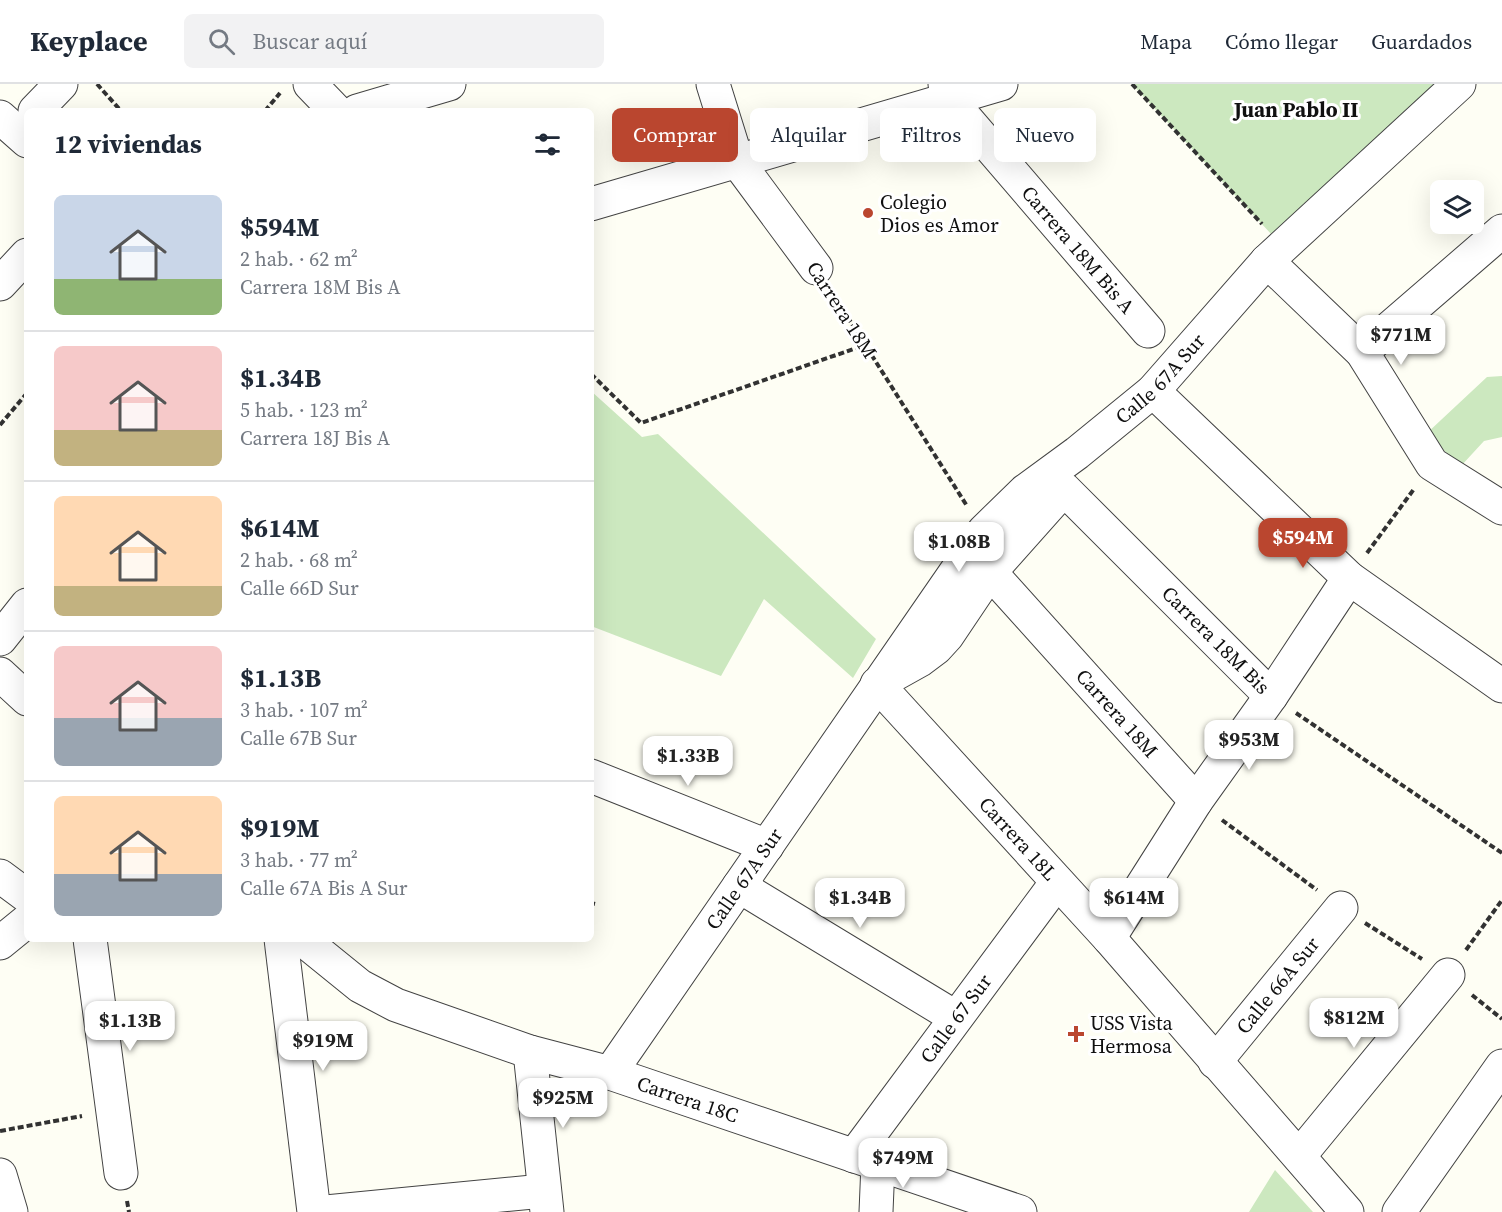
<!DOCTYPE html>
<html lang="es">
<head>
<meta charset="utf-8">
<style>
	:root { --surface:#fff; --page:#f2f2f3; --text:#1f2937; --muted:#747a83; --line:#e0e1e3; --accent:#ba462f }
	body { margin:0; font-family:"Source Serif 4",serif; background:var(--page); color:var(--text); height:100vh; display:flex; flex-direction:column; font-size:22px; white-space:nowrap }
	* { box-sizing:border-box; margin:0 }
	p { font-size:20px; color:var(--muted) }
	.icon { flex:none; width:33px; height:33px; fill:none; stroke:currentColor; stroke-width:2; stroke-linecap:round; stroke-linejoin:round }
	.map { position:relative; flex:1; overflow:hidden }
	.side { position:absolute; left:24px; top:24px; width:570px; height:834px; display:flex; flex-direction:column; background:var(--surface); border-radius:9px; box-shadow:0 6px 24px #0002 }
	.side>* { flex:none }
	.guide { position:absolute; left:612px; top:24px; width:570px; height:54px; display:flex; gap:12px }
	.buttons { position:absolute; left:1430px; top:96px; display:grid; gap:12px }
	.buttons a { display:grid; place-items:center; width:54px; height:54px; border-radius:9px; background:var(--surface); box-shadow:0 6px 24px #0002; font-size:30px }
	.price { position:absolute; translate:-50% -51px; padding:0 14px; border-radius:12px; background:#fff; color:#222; font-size:20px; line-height:39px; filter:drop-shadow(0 2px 3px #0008) }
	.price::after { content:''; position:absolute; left:50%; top:36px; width:18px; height:14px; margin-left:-9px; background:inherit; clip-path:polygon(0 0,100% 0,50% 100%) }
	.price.on { background:var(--accent); color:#fff }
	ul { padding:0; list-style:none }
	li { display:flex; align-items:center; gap:18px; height:150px; padding:0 30px }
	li+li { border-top:2px solid var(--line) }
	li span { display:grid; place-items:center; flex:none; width:168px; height:120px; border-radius:9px; color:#555 }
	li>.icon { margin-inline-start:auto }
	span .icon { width:72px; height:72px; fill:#fffc; stroke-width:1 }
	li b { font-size:26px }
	h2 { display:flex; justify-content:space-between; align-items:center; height:72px; padding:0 30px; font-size:26px }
	.chip { padding:0 21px; border-radius:9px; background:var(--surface); box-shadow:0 6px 24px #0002; font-size:21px; line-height:54px }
	.chip.on { background:var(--accent); color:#fff }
	header { display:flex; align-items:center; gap:36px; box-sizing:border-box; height:84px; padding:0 30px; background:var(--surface); border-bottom:2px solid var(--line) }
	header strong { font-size:28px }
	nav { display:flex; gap:33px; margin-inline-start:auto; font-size:21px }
	.search { width:420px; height:54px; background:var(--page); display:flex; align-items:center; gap:15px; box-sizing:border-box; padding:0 21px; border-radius:9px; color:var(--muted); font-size:22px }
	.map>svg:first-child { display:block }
	.green { fill:#cce8bf }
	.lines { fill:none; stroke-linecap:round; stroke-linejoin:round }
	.minor-casing { stroke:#434343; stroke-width:35 }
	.tertiary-casing { stroke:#434343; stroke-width:35 }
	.path { stroke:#323232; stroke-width:4; stroke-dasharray:6 3; stroke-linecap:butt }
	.minor { stroke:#fff; stroke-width:33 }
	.tertiary { stroke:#fff; stroke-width:33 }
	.poi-dot { fill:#ba462f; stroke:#fff; stroke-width:2 }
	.labels { text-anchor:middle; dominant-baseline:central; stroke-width:6; stroke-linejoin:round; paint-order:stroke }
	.poi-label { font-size:20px; fill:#101010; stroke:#fff; text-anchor:start }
	.street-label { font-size:20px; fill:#101010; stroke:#fff }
	.neighbourhood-label { font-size:21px; font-weight:bold; fill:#101010; stroke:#fff }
</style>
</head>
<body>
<header>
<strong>Keyplace</strong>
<div class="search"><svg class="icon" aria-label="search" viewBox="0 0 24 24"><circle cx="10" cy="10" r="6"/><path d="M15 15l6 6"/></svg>Buscar aquí</div>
<nav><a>Mapa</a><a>Cómo llegar</a><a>Guardados</a></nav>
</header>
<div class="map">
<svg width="1502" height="1128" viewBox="0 0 1502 1128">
	<rect width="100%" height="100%" fill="#fefef4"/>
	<path class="green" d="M1132,0h307l-167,151z
		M1502,292v61l-18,4 -23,25 -35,-32 61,-57z
		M591,307l51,46 16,-3 218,205 -23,39 -89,-79 -43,77 -130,-50z
		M1275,1086l38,42h-64z"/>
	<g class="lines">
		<defs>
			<g id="minor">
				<path d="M310,0l26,27"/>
				<path d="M713,0l24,77 79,107"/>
				<path id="s1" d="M945,0l4,15 199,232"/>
				<path d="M35,27l26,-27"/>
				<path d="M357,27l92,-27"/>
				<path d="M0,33l27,24"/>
				<path d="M591,120l410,-120"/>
				<path d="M1267,177l95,91 70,112 70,44"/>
				<path d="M0,200l27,-29"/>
				<path d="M1362,268l140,-121"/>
				<path d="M1153,307l196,187 153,108"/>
				<path id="s2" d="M990,488l206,229"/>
				<path d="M0,555l27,-34"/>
				<path id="s3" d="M1271,612l-207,-207 -74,83 -43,64 -11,12 -16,12 -43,24 232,254 238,274"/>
				<path d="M591,692l176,70"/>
				<path d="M0,792l27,20"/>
				<path d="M739,802l216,131"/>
				<path d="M1109,854l87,-137 75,-105 78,-118"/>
				<path d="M90,855l31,234"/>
				<path d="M281,855l33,273"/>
				<path d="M0,859l27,-22"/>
				<path d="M530,968l17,160"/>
				<path id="s4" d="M1215,978l126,-154"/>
				<path d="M1300,1071l148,-180"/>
				<path id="s5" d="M854,1072l203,-274"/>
				<path d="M0,1091l11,37"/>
				<path d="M326,1128l217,-21"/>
				<path d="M876,1128l2,-48"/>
				<path d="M1399,1128l103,-146"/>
			</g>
			<g id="tertiary">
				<path d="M0,590l27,25"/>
				<path id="s6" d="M302,855l58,47 36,19 134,47 80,21 410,139"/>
				<path id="s7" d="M610,989l374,-542 41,-40 52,-38 76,-62 114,-130 192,-177"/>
			</g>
		</defs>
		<use href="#minor" class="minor-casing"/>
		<use href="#tertiary" class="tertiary-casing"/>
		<path class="path" d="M97,0l24,27
			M1132,0l130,140
			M265,27l15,-18
			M833,210l134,212
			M591,290l50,49 224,-78
			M0,341l27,-32
			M1367,469l47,-64
			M1296,629l206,140
			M1222,736l95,70
			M591,819l4,1
			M1365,839l57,36
			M1466,866l36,-50
			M1472,911l30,24
			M0,1047l82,-15
			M127,1117l2,11"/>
		<use href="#minor" class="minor"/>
		<use href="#tertiary" class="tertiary"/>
	</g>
	<g class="poi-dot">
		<circle cx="868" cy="129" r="6"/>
		<path d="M1073 941h6v6h6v6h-6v6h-6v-6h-6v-6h6z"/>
	</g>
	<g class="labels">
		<g class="poi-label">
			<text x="880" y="118">Colegio<tspan x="880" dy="23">Dios es Amor</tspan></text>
			<text x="1090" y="939">USS Vista<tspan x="1090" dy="23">Hermosa</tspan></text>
		</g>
		<g class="street-label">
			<text stroke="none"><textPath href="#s1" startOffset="214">Carrera 18M Bis A</textPath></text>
			<text transform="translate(842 226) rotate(57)">Carrera 18M</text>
			<text stroke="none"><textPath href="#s7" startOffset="892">Calle 67A Sur</textPath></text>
			<text transform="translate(1216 556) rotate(45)">Carrera 18M Bis</text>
			<text stroke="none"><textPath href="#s2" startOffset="190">Carrera 18M</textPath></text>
			<text stroke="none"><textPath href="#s3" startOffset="776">Carrera 18L</textPath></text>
			<text stroke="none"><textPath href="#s7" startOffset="236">Calle 67A Sur</textPath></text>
			<text stroke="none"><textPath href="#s4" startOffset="99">Calle 66A Sur</textPath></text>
			<text stroke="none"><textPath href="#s5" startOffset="171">Calle 67 Sur</textPath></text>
			<text stroke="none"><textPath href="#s6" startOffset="422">Carrera 18C</textPath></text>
		</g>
		<g class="neighbourhood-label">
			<text x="1296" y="25">Juan Pablo II</text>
		</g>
	</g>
</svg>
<div class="buttons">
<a><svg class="icon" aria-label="layers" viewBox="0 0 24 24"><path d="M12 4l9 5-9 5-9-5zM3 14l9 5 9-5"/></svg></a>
</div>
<b class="price" style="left:1401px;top:282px">$771M</b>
<b class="price on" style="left:1303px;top:485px">$594M</b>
<b class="price" style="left:959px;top:489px">$1.08B</b>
<b class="price" style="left:1249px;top:687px">$953M</b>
<b class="price" style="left:688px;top:703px">$1.33B</b>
<b class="price" style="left:860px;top:845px">$1.34B</b>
<b class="price" style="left:1134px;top:845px">$614M</b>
<b class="price" style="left:1354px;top:965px">$812M</b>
<b class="price" style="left:130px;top:968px">$1.13B</b>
<b class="price" style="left:323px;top:988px">$919M</b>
<b class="price" style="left:563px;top:1045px">$925M</b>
<b class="price" style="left:903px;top:1105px">$749M</b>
<div class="guide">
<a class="chip on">Comprar</a>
<a class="chip">Alquilar</a>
<a class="chip">Filtros</a>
<a class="chip">Nuevo</a>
</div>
<section class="side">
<h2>12 viviendas<svg class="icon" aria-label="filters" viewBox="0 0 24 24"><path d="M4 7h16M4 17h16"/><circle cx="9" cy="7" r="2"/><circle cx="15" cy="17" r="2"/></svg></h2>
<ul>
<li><span style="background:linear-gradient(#c9d6e8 70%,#8fb573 0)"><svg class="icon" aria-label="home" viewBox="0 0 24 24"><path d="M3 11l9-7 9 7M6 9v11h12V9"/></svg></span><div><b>$594M</b><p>2 hab. · 62 m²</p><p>Carrera 18M Bis A</p></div></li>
<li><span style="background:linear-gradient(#f6c9c9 70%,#c2b280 0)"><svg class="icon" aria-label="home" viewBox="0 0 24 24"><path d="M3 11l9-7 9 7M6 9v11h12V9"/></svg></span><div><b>$1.34B</b><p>5 hab. · 123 m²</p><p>Carrera 18J Bis A</p></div></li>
<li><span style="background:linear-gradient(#ffd9b3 75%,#c2b280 0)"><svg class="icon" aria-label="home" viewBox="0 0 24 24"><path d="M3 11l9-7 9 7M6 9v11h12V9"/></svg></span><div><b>$614M</b><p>2 hab. · 68 m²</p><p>Calle 66D Sur</p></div></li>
<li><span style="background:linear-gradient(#f6c9c9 60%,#9aa5b1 0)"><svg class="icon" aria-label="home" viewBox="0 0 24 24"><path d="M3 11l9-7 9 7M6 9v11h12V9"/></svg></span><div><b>$1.13B</b><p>3 hab. · 107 m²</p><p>Calle 67B Sur</p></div></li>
<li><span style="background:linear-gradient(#ffd9b3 65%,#9aa5b1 0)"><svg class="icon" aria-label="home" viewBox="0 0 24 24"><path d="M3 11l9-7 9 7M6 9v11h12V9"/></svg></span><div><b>$919M</b><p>3 hab. · 77 m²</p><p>Calle 67A Bis A Sur</p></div></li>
</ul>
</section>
</div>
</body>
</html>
